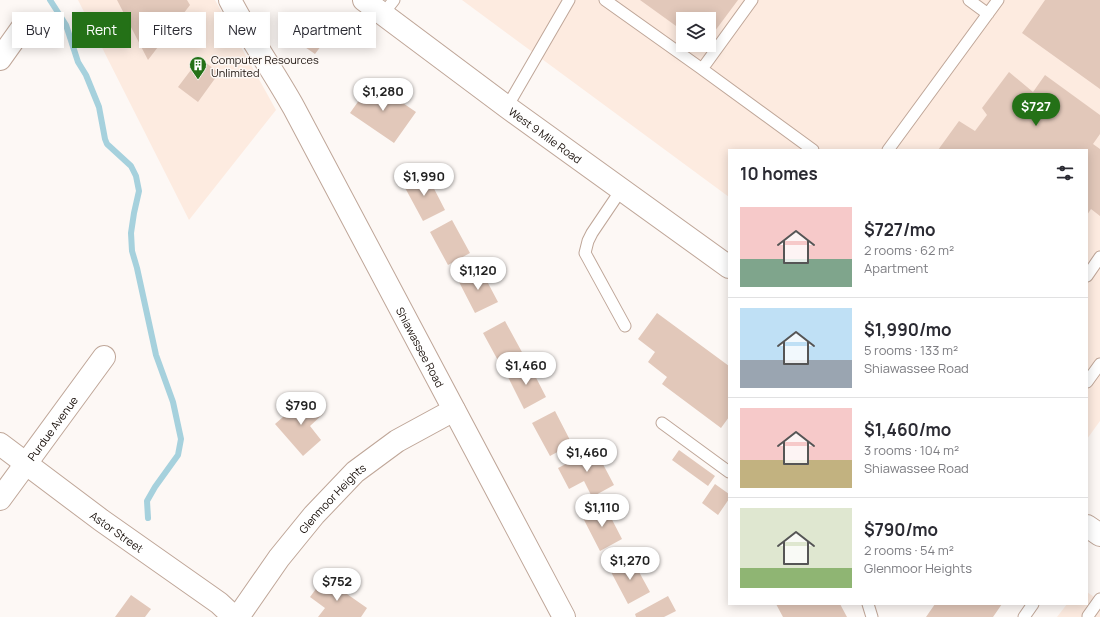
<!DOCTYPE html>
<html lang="en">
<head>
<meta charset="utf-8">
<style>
	:root { --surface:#fff; --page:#f2f2f3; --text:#2b2b33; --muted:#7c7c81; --line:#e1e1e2; --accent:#247117 }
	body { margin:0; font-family:Manrope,sans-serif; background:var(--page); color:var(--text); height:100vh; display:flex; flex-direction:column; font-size:15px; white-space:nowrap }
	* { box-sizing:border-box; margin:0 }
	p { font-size:13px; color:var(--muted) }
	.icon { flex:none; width:22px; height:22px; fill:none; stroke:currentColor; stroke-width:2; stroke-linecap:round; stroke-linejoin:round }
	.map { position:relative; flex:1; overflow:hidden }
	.panel { position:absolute; left:728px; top:149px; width:360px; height:456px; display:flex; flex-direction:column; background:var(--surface); border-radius:0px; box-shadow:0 2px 10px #0003 }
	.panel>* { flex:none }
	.guide { position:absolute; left:12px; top:12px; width:380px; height:36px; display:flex; gap:8px }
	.tools { position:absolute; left:676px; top:12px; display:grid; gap:8px }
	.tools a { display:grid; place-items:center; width:40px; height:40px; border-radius:0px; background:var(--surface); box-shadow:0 2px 10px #0003; font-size:20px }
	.price { position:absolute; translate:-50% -34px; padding:0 9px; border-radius:14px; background:#fff; color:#222; font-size:13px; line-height:26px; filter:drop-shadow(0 1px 2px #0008) }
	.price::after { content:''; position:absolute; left:50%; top:24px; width:12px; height:9px; margin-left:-6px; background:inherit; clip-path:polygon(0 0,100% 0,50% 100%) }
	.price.on { background:var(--accent); color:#fff }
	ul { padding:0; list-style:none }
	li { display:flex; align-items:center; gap:12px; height:100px; padding:0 12px }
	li+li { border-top:1px solid var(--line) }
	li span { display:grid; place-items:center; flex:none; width:112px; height:80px; border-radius:0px; color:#555 }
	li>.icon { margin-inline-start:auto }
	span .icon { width:48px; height:48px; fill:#fffc; stroke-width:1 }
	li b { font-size:17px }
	h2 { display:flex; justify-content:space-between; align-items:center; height:48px; padding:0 12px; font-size:17px }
	.chip { padding:0 14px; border-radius:0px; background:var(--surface); box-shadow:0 2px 10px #0003; font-size:14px; line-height:36px }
	.chip.on { background:var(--accent); color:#fff }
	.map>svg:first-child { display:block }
	.commercial { fill:#fdebe0; fill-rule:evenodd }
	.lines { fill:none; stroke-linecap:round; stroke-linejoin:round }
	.stream { stroke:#a6d1dd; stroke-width:6 }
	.building { fill:#e2c8ba }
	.service-casing { stroke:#bfa698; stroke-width:13 }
	.minor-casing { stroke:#bfa698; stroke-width:24 }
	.tertiary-casing { stroke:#bfa698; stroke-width:24 }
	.service { stroke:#fff; stroke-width:11 }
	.minor { stroke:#fff; stroke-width:22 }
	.tertiary { stroke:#fff; stroke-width:22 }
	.labels { text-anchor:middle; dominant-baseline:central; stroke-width:3; stroke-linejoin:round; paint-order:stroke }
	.poi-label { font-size:11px; fill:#19100b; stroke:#fdf8f5; text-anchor:start }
	.street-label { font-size:11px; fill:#19100b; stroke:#fdf8f5 }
</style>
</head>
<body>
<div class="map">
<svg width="1100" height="617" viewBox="0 0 1100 617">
	<rect width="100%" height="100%" fill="#fdf8f5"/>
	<path class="commercial" d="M78,0h137l61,110 -87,110z
		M462,0h638v421l-13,18v-289h-358v47zM683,19h26v26h-26z
		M1087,592l13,9v16h-43l10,-13h20z"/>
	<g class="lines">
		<path class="stream" d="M50,0l16,25 12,37 8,13 13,32 6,32 2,5 24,22 5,10 3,15 -5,22 -3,20 1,18 5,17 19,87 17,47 8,37 -3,16 -23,32 -8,14 1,17"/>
	</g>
	<path class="building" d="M117,0h70l3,5 -42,55z
		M640,0h98l-29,39v-20h-26v12z
		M1045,0h55v89l-78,-56z
		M313,22l17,12 -15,20 -16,-11z
		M200,58l19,15 -21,29 -20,-15z
		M1009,72l24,20 12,-17 55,40v19l-7,10 7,5v67l-9,-7 -4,6v-65h-149l21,-29 16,10 12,-16 -5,-7z
		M372,82l44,30 -22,31 -44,-30z
		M426,173l19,37 -22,11 -20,-37z
		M452,220l18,33 -22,12 -18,-33z
		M480,268l18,34 -23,11 -17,-33z
		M657,313l72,53v51l-8,11 -59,-44 5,-7 -19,-15 7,-10 -17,-13z
		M505,321l18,33 -22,12 -18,-33z
		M529,364l17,33 -22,12 -17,-34z
		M307,396l16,18 -13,12 11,14 -18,16 -28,-32z
		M555,411l17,33 -22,12 -18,-33z
		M595,449l19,36 -22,12 -8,-16 -15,8 -11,-21z
		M679,450l36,26 -7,10 -36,-26z
		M715,484l14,10v5l-11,16 -16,-12z
		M605,506l17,33 -22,12 -17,-33z
		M632,559l18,33 -22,12 -18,-34z
		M324,578l43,30 -6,9h-43l7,-9 -15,-11z
		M131,595l20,14 -6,8h-30z
		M668,596l8,15 -12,6h-28l-1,-3z
		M776,604h64l7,13h-64z
		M935,604h67l-9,13h-67z"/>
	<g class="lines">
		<defs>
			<path id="service" d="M605,0l97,69 50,-69
				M969,0l19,14
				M383,14l11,-14
				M702,69l111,81
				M507,107l62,-107
				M888,150l110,-150
				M621,190l-29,43 -4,8 -3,12 40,73
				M1087,276l13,-19
				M1087,382l13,-18
				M662,423l67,49
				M868,604l4,13
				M1088,616l12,-17
				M1024,617l9,-13"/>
			<g id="minor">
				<path d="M0,59l22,-31"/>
				<path id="s1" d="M0,444l101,76 118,83 15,14"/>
				<path id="s2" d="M0,499l104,-142"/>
				<path id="s3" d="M238,617l41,-59 35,-43 41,-43 42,-31 57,-31"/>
			</g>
			<g id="tertiary">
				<path id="s4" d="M230,0c19,37 44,72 64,108l270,509"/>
				<path id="s5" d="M364,0l143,107 222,160"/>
				<path d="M1087,526l13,9"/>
			</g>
		</defs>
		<use href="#service" class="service-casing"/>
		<use href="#minor" class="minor-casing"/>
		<use href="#tertiary" class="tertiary-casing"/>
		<use href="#service" class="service"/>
		<use href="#minor" class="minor"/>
		<use href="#tertiary" class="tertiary"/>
	</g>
	<defs>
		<symbol id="building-pin" viewBox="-11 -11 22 30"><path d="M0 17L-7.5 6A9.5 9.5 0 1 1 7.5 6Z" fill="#247117" stroke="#fdf8f5"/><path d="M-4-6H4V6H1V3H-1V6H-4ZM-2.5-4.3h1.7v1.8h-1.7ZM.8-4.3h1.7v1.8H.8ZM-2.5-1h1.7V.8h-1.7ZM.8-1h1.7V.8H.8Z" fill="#fff"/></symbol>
	</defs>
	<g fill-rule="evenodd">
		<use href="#building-pin" x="188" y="55" width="20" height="27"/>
	</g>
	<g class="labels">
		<g class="poi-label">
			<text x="211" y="59">Computer Resources<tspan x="211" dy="13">Unlimited</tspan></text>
		</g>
		<g class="street-label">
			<text stroke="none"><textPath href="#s5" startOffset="226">West 9 Mile Road</textPath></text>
			<text stroke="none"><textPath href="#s4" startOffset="396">Shiawassee Road</textPath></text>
			<text stroke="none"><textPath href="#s2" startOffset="88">Purdue Avenue</textPath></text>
			<text stroke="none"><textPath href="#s3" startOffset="152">Glenmoor Heights</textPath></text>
			<text stroke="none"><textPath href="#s1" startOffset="146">Astor Street</textPath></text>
		</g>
	</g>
</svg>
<div class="tools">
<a><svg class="icon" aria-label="layers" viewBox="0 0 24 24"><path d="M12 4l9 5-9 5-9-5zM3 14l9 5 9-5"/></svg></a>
</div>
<b class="price" style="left:383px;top:112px">$1,280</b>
<b class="price on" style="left:1036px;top:127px">$727</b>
<b class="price" style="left:424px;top:197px">$1,990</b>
<b class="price" style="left:478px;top:291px">$1,120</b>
<b class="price" style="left:526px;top:386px">$1,460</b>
<b class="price" style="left:301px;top:426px">$790</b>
<b class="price" style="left:587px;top:473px">$1,460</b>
<b class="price" style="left:602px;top:528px">$1,110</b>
<b class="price" style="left:630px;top:581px">$1,270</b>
<b class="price" style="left:337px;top:602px">$752</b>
<div class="guide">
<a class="chip">Buy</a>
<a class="chip on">Rent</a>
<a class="chip">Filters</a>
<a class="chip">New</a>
<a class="chip">Apartment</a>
</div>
<section class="panel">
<h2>10 homes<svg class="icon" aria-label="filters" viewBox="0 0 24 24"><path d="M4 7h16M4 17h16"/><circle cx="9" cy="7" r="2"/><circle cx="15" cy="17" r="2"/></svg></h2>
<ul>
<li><span style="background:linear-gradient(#f6c9c9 65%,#7fa58c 0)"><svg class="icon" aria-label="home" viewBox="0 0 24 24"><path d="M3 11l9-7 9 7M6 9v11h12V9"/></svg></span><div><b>$727/mo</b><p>2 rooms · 62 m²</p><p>Apartment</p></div></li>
<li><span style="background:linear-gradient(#bfe0f5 65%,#9aa5b1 0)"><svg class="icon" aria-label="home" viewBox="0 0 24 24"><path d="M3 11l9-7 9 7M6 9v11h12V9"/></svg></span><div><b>$1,990/mo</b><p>5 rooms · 133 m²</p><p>Shiawassee Road</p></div></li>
<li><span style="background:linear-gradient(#f6c9c9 65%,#c2b280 0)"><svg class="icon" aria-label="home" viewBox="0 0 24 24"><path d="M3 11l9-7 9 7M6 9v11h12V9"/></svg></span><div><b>$1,460/mo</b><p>3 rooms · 104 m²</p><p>Shiawassee Road</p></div></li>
<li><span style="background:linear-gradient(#dfe7d0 75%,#8fb573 0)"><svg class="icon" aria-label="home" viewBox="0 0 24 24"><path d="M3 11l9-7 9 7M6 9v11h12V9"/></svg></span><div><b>$790/mo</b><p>2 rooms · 54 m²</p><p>Glenmoor Heights</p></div></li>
</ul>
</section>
</div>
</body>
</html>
